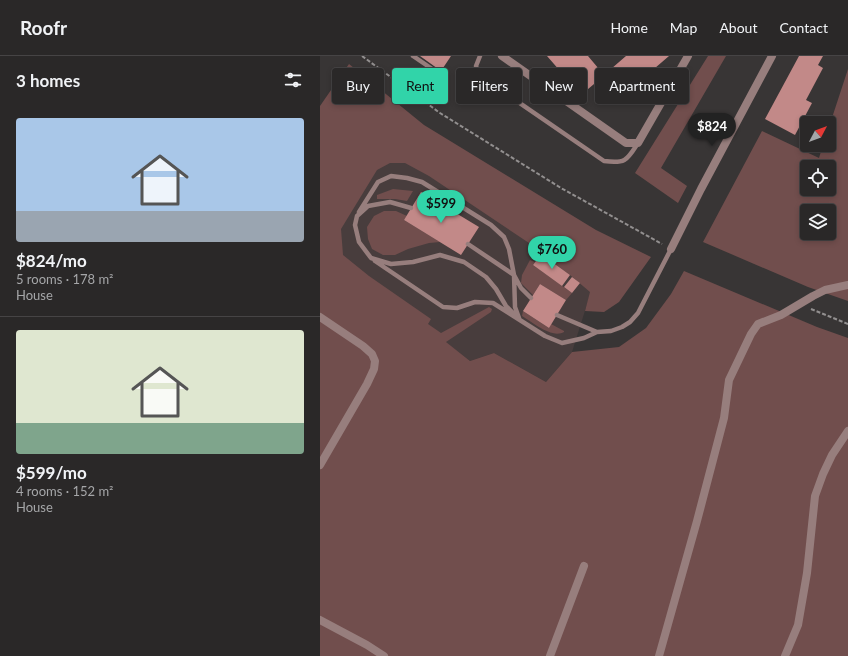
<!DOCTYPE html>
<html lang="en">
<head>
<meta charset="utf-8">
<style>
	:root { --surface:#2a2828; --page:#363434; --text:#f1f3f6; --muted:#a5a6a8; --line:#464445; --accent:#31d4a9 }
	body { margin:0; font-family:Lato,sans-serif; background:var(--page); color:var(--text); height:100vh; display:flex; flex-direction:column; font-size:15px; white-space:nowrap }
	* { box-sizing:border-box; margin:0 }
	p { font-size:13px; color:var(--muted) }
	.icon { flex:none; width:22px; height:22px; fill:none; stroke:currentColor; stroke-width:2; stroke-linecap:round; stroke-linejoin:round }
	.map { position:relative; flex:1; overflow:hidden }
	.details { display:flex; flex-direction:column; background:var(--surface); width:320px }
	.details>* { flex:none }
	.hud { position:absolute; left:12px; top:12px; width:380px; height:36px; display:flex; gap:8px }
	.needle { width:26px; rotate:49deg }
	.tools { position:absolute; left:480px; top:60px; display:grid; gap:8px }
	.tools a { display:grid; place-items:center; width:36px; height:36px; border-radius:4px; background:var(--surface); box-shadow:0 2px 6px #0003,0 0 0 1px var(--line); font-size:20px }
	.price { position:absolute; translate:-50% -34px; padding:0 9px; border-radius:14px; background:var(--accent); color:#111; font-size:13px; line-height:26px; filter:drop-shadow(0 1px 2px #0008) }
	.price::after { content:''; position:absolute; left:50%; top:24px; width:12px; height:9px; margin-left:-6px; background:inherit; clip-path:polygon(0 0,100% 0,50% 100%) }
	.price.on { background:#222; color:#fff }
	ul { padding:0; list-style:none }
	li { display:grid; align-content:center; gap:8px; height:212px; padding:0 16px }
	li+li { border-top:1px solid var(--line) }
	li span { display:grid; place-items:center; height:124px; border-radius:4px; color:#555 }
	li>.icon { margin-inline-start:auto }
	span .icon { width:72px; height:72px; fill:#fffc; stroke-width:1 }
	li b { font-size:17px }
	h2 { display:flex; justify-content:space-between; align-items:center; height:48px; padding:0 16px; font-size:17px }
	.pill { padding:0 14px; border-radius:4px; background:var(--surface); box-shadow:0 2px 6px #0003,0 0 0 1px var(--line); font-size:14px; line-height:36px }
	.pill.on { background:var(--accent); color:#111 }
	header { display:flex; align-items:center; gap:24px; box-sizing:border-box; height:56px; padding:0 20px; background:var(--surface); border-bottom:1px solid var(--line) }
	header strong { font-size:19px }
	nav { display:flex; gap:22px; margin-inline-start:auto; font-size:14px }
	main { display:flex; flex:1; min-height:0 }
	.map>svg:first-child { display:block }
	.built { fill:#483d3d }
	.green { fill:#714e4d; fill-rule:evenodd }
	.building { fill:#c28988 }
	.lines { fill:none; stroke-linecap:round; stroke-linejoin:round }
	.path { stroke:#928f8f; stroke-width:2; stroke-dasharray:4 2; stroke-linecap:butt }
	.service { stroke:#977e7d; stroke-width:4.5 }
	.minor { stroke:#977e7d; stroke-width:8 }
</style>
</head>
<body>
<header>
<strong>Roofr</strong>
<nav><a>Home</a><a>Map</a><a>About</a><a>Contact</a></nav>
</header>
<main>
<section class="details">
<h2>3 homes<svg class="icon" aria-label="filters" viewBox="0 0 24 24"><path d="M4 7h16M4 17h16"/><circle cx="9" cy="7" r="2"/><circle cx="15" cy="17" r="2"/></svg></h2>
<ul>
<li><span style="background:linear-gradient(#a9c7e8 75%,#9aa5b1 0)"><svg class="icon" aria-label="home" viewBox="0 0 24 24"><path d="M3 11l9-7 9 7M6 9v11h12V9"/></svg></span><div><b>$824/mo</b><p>5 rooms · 178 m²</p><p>House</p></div></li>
<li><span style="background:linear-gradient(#dfe7d0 75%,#7fa58c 0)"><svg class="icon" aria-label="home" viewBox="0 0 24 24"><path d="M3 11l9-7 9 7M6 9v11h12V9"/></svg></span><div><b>$599/mo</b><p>4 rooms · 152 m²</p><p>House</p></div></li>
</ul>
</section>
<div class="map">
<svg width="528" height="600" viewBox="0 0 528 600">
	<rect width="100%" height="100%" fill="#383535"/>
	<path class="built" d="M105,87l169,139 -22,70 -26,30 -52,-29 -24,8 -56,-43 -83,-67v-28l47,-71z"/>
	<path class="green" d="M388,0h18l-65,112 26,18 -9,17 -43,-30z
		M29,8l75,61 172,105 55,27 -32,45 -15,10 -19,-1 5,-19 -20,-17 -29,-21 -6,-7 -106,-71 -24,-13h-15l-13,7 -36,59 2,26 26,21 62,43 -3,5 13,9 48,-26 3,2 -1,3 -45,30 24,19 24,-8 52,29 26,-30 47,-5 27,-19 25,-34 13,-23 133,56 31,11v318h-528v-550z
		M528,13v232l-40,-14 -105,-45 59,-111 57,27 4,-13h6v-18zM487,111h22v22h-22zM487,155h22v22h-22z
		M73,133l20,2 -6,10 -12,-2h-18v-4z
		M64,155h12l11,5 -3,4 36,22 -11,1 -21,6 -13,6h-12l-11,-6 -4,-10 -1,-12 7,-11z
		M210,204l5,2 -2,3 39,28 -6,7 -26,-16 -7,11 -12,-12 1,-8z
		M203,255l26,17 2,-4 13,7v1c-12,7 -32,-10 -42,-16z"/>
	<path class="building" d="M100,0h31l-10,15z
		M227,0h41l16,19 22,-19h43l-57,49 -18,-21 -13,11z
		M479,0h24l-5,9 5,3 -17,32 6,3 -17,32 -30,-16z
		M101,136l58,35 -18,28 -57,-35z
		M221,198l29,21 -8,11 -29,-21z
		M252,221l8,6 -8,10 -8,-6z
		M220,228l26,16 -17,28 -26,-17z"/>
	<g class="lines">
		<path class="path" d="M42,0l78,57 121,75 101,56
			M491,253l37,15"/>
		<path class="service" d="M93,0l25,17
			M160,0l-4,10 3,9 125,86c22,3 23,-1 34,-18
			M91,152l-21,-6 -22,4 -11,10 -2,9 4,17 12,16 20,6 22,-2 27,-7 24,7 22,15 10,12 10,17 14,14
			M39,156l19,-30 13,-6 16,2 15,4 69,43 13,12 5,12 5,26 7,13 10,10
			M148,188l46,31 1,32 4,11
			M55,205l68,46 14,1 18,-6 18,1 52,33 17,7 22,-5 13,-6
			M237,259l40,17 14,-1 11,-4 8,-5 8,-9 33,-64"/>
		<path class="minor" d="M182,0l124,87h12l50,-87
			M351,193l30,-60 71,-133
			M0,261l43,29 9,8 3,7 -1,8 -7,15 -47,81
			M0,564l47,25 17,11
			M230,600l34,-90
			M339,600l38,-135 27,-103 5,-38 22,-46 7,-10 23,-9 32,-19 12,-6 23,-5
			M465,600l13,-31 9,-52 8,-77 8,-22 9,-19 16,-24"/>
	</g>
</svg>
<div class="tools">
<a><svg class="needle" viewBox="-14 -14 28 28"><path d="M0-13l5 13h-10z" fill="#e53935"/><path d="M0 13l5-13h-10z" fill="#a5a6a8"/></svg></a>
<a><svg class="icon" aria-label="locate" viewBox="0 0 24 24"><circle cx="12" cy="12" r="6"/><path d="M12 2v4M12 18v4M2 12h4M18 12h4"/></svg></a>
<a><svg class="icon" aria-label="layers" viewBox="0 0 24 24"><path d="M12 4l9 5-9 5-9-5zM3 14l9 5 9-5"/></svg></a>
</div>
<b class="price on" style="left:392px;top:91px">$824</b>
<b class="price" style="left:121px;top:168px">$599</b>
<b class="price" style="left:232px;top:214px">$760</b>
<div class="hud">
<a class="pill">Buy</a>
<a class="pill on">Rent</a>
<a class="pill">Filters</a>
<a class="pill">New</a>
<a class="pill">Apartment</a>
</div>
</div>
</main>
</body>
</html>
